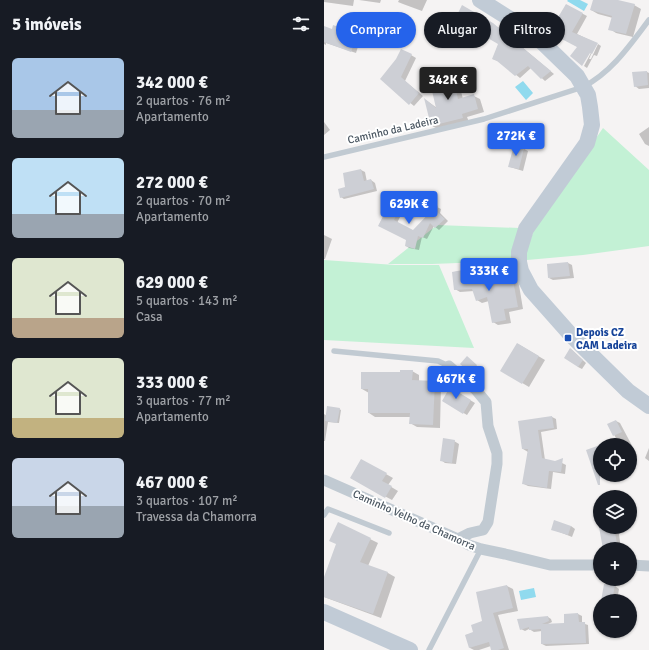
<!DOCTYPE html>
<html lang="pt">
<head>
<meta charset="utf-8">
<style>
	:root { --surface:#171b24; --page:#242831; --text:#f1f3f6; --muted:#9ea1a6; --accent:#2563eb }
	body { margin:0; font-family:Signika,sans-serif; background:var(--page); color:var(--text); height:100vh; display:flex; flex-direction:column; font-size:15px; white-space:nowrap }
	* { box-sizing:border-box; margin:0 }
	p { font-size:13px; color:var(--muted) }
	.icon { flex:none; width:22px; height:22px; fill:none; stroke:currentColor; stroke-width:2; stroke-linecap:round; stroke-linejoin:round }
	.map { position:relative; flex:1; overflow:hidden }
	.panel { display:flex; flex-direction:column; background:var(--surface); width:324px }
	.panel>* { flex:none }
	.top-card { position:absolute; left:12px; top:12px; width:253px; height:36px; display:flex; gap:8px }
	.tools { position:absolute; left:269px; top:438px; display:grid; gap:8px }
	.tools a { display:grid; place-items:center; width:44px; height:44px; border-radius:50%; background:var(--surface); box-shadow:0 1px 3px #0004; font-size:20px }
	.price { position:absolute; translate:-50% -34px; padding:0 9px; border-radius:4px; background:var(--accent); color:#fff; font-size:13px; line-height:26px; filter:drop-shadow(0 1px 2px #0008) }
	.price::after { content:''; position:absolute; left:50%; top:24px; width:12px; height:9px; margin-left:-6px; background:inherit; clip-path:polygon(0 0,100% 0,50% 100%) }
	.price.selected { background:#222; color:#fff }
	ul { padding:0; list-style:none }
	li { display:flex; align-items:center; gap:12px; height:100px; padding:0 12px }
	li span { display:grid; place-items:center; flex:none; width:112px; height:80px; border-radius:6px; color:#555 }
	li>.icon { margin-inline-start:auto }
	span .icon { width:48px; height:48px; fill:#fffc; stroke-width:1 }
	li b { font-size:17px }
	h2 { display:flex; justify-content:space-between; align-items:center; height:48px; padding:0 12px; font-size:17px }
	.chip { padding:0 14px; border-radius:18px; background:var(--surface); box-shadow:0 1px 3px #0004; font-size:14px; line-height:36px }
	.chip.selected { background:var(--accent); color:#fff }
	main { display:flex; flex:1; min-height:0 }
	.map>svg:first-child { display:block }
	.green { fill:#c3f1d5 }
	.water { fill:#90daee }
	.shadow { fill:#0003 }
	.building { fill:#cdcfd5 }
	.lines { fill:none; stroke-linecap:round; stroke-linejoin:round }
	.service { stroke:#c1cad2; stroke-width:5.5 }
	.minor { stroke:#c1cad2; stroke-width:11 }
	.secondary { stroke:#c1cbd6; stroke-width:16 }
	.transit-dot { fill:#1a4fb4; stroke:#fff; stroke-width:1.5 }
	.labels { text-anchor:middle; dominant-baseline:central; stroke-width:4; stroke-linejoin:round; paint-order:stroke }
	.street-label { font-size:11px; fill:#4a5661; stroke:#fff }
	.transit-label { font-size:11px; font-weight:bold; fill:#164399; stroke:#fff; text-anchor:start }
</style>
</head>
<body>
<main>
<section class="panel">
<h2>5 imóveis<svg class="icon" aria-label="filters" viewBox="0 0 24 24"><path d="M4 7h16M4 17h16"/><circle cx="9" cy="7" r="2"/><circle cx="15" cy="17" r="2"/></svg></h2>
<ul>
<li><span style="background:linear-gradient(#a9c7e8 65%,#9aa5b1 0)"><svg class="icon" aria-label="home" viewBox="0 0 24 24"><path d="M3 11l9-7 9 7M6 9v11h12V9"/></svg></span><div><b>342 000 €</b><p>2 quartos · 76 m²</p><p>Apartamento</p></div></li>
<li><span style="background:linear-gradient(#bfe0f5 70%,#9aa5b1 0)"><svg class="icon" aria-label="home" viewBox="0 0 24 24"><path d="M3 11l9-7 9 7M6 9v11h12V9"/></svg></span><div><b>272 000 €</b><p>2 quartos · 70 m²</p><p>Apartamento</p></div></li>
<li><span style="background:linear-gradient(#dfe7d0 75%,#b9a48a 0)"><svg class="icon" aria-label="home" viewBox="0 0 24 24"><path d="M3 11l9-7 9 7M6 9v11h12V9"/></svg></span><div><b>629 000 €</b><p>5 quartos · 143 m²</p><p>Casa</p></div></li>
<li><span style="background:linear-gradient(#dfe7d0 75%,#c2b280 0)"><svg class="icon" aria-label="home" viewBox="0 0 24 24"><path d="M3 11l9-7 9 7M6 9v11h12V9"/></svg></span><div><b>333 000 €</b><p>3 quartos · 77 m²</p><p>Apartamento</p></div></li>
<li><span style="background:linear-gradient(#c9d6e8 60%,#9aa5b1 0)"><svg class="icon" aria-label="home" viewBox="0 0 24 24"><path d="M3 11l9-7 9 7M6 9v11h12V9"/></svg></span><div><b>467 000 €</b><p>3 quartos · 107 m²</p><p>Travessa da Chamorra</p></div></li>
</ul>
</section>
<div class="map">
<svg width="325" height="650" viewBox="0 0 325 650">
	<rect width="100%" height="100%" fill="#f5f3f3"/>
	<path class="green" d="M279,128l46,42v76l-66,9 -56,5v-11l8,-22z
		M113,225l83,3 -8,33 -80,3h-44z
		M0,260l71,5h44l35,83 -150,-8z"/>
	<path class="water" d="M244,0h12l8,4 -4,7 -17,-10z
		M199,81l10,12 -7,7 -11,-13z
		M210,588l2,9 -15,3 -2,-9z"/>
	<path class="shadow" d="M0,0h30l-1,6 -29,-4z
		M35,0h22l-1,3z
		M75,0h28l-5,11 -19,-7 -5,-2z
		M270,0h20l20,5 7,4 -8,28 -17,-4 -6,-4 3,-11 -15,-4 -7,-4z
		M242,5l21,11 -10,18 19,9 -7,16h2l7,-15 3,2 -4,10 -3,-1 -7,13 -3,-2 9,-17 -15,-2 -22,-12z
		M0,27l8,4 2,-4 27,10 -5,16 -30,-10v2l-2,-1z
		M174,27l56,47 -9,7 -14,-13 -11,10 -20,-16 -7,-3 6,-16z
		M87,55l5,3 -11,23 18,15 -9,10 -33,-27z
		M323,72l2,1v15l-10,1 -4,-3z
		M127,73l6,3 6,23 11,-3 6,3 4,13 -17,5 2,5 -31,7 -6,-3 -6,-26 11,8z
		M0,122l6,8 -6,5z
		M325,127v19l-4,-2 -6,-10z
		M200,149l4,2 -5,20 -13,-4z
		M37,170l4,2 2,10 4,-2 4,3 2,8 -33,8 -3,-2 6,-10z
		M67,202l13,7 -7,14 16,8 24,-24 4,2 -1,4 8,8 -9,9 -5,-4 -7,13 -5,-2 -3,13 -10,-2 -3,-2 1,-6 -28,-15z
		M0,235l8,4 -7,20h-1z
		M244,263l4,2 2,13 -21,2 -4,-2z
		M150,269l6,3 1,9 31,-5 6,3 5,30 -14,3 2,11 -13,2 -5,-3 -4,-21 -7,2 -5,-3 -3,-9 -14,1 -5,-3 -1,-17z
		M194,344l27,16 -16,27 -27,-16z
		M247,349l15,14 -4,6 -4,-2z
		M145,359l9,8 -6,6 -2,-1z
		M88,371l7,4v6l16,1 6,4 -1,42 -23,-1 -7,-4 1,-6h-36l-6,-4v-20l-7,-4 39,-16z
		M126,388l25,15 -8,12 -24,-14z
		M15,409l2,1 -2,13 -11,-1 -3,19h-1v-27l3,2z
		M228,417l4,2 1,10 -16,3 4,28 17,3 4,2 -1,9 -12,-2 -2,17 -23,-3 -4,-2 4,-32 -5,-3 -4,-27z
		M292,421l4,2 17,32 -7,3v-13h-27l14,-5 -8,-15z
		M130,441l5,3 -3,20 -11,-1 -4,-3z
		M325,448v13l-4,-3z
		M37,460l32,18 -5,7 10,6 -6,9 -41,-22z
		M14,523l40,20 -10,23 20,7 7,4 -14,41 -57,-21v-17l13,-36z
		M247,526l4,3 -3,8 -20,-8z
		M276,527h18l3,22h-17z
		M183,586l6,3 5,22 -20,4 11,35h-17l-1,-4 -12,4h-5l-4,-2 -4,-13 8,-2 9,-11 -6,-29z
		M291,586l4,3 -2,12h-15z
		M254,614l4,2v7l6,2 1,19 -43,2 -4,-2v-13l-8,1 -5,-3 -4,2 -4,-2 27,-12 3,2 1,3 -4,2h17z"/>
	<path class="building" d="M269,0h25l17,4 -9,30 -18,-4 4,-14 -22,-6z
		M242,4l17,9 -11,19 26,11 -6,11 -2,-1 -8,13 -12,-10 7,-9 -23,-12 2,-3 -5,-3z
		M138,5l31,18 58,48 -10,8 -13,-13 -13,10 -18,-15 -5,-2 6,-15 -43,-25z
		M9,25l24,9 -6,18 -27,-10v-16l8,3z
		M77,49l11,5 -11,23 18,16 -10,12 -29,-26 16,-20z
		M323,71l1,14 -14,2 -2,-15z
		M128,72l6,27 16,-5 4,15 -16,5 1,4 -32,8 -7,-28 12,10 -7,-30z
		M190,145l10,3 -5,21 -11,-2z
		M37,169l3,12 7,-2 3,10 -34,9 -2,-9 7,-2 -2,-14z
		M67,201l10,5 -7,14 19,10 24,-25 1,2 -2,4 9,8 -10,9 -5,-5 -7,15 -5,-2 -3,13 -10,-3 1,-6 -28,-14z
		M244,262l2,14 -22,2 -1,-14z
		M150,268l2,13 36,-6 6,32 -14,2 2,11 -14,3 -5,-26 -11,4 -4,-12 -18,1 -2,-18z
		M193,343l22,13 -17,28 -22,-13z
		M246,348l13,12 -5,7 -14,-9z
		M143,356l10,9 -7,8 -10,-9z
		M76,370h13l-1,10 23,1 -2,44 -24,-1 1,-11h-42v-24h-7v-17h39z
		M126,387l21,13 -8,14 -21,-13z
		M3,406l13,2 -3,15 -12,-2z
		M228,416l2,12 -16,2 4,28 13,3 8,-3 -2,14 -12,-1 -2,17 -25,-4 6,-35h-6l-4,-28z
		M292,420l6,12 -9,4 -6,-12z
		M119,438l12,2 -3,23 -12,-2z
		M276,445v40h-2l-12,-35z
		M37,459l26,14 -5,8 10,5 -7,12 -35,-20z
		M230,520l17,6 -3,9 -17,-5z
		M14,522l33,16 -11,24 28,10 -15,42 -49,-17v-20l12,-33 -7,-3z
		M275,527h15l4,22h-15z
		M280,584l11,1 -3,16h-11z
		M183,585l6,23 -20,5 11,35 -6,2h-7l-2,-8 -20,6 -4,-13 8,-3 -2,-7 11,-4 -6,-29z
		M254,613l1,9h6l1,21 -45,1v-15l-12,1v-3l-9,3 -3,-11 31,-3 1,5 -7,3 22,-1v-9z"/>
	<g class="lines">
		<path class="service" d="M0,157l160,-38 99,-32c29,-15 47,-42 66,-67
			M10,351l104,10 11,5
			M0,515l4,-6 61,24
			M105,650l52,-101"/>
		<path class="minor" d="M125,366l27,24 10,12 2,24 9,27v11l-9,58 -5,8 -13,3 -12,6
			M0,480l134,59 11,6 12,4 24,5 45,11h50
			M306,565l19,1"/>
		<path class="secondary" d="M156,0l35,22 27,20 35,34 11,19 2,12 2,18 -5,18 -61,86 -7,23v10l2,9 10,19 39,44 58,57 21,15
			M0,612l86,38"/>
	</g>
	<rect class="transit-dot" x="240" y="334" width="8" height="8" rx="2"/>
	<g class="labels">
		<g class="street-label">
			<text transform="translate(69 130) rotate(-13)">Caminho da Ladeira</text>
			<text transform="translate(90 520) rotate(24)">Caminho Velho da Chamorra</text>
		</g>
		<g class="transit-label">
			<text x="252" y="332">Depois CZ<tspan x="252" dy="13">CAM Ladeira</tspan></text>
		</g>
	</g>
</svg>
<div class="tools">
<a><svg class="icon" aria-label="locate" viewBox="0 0 24 24"><circle cx="12" cy="12" r="6"/><path d="M12 2v4M12 18v4M2 12h4M18 12h4"/></svg></a>
<a><svg class="icon" aria-label="layers" viewBox="0 0 24 24"><path d="M12 4l9 5-9 5-9-5zM3 14l9 5 9-5"/></svg></a>
<a>+</a>
<a>−</a>
</div>
<b class="price selected" style="left:124px;top:101px">342K €</b>
<b class="price" style="left:192px;top:157px">272K €</b>
<b class="price" style="left:85px;top:225px">629K €</b>
<b class="price" style="left:165px;top:292px">333K €</b>
<b class="price" style="left:132px;top:400px">467K €</b>
<div class="top-card">
<a class="chip selected">Comprar</a>
<a class="chip">Alugar</a>
<a class="chip">Filtros</a>
</div>
</div>
</main>
</body>
</html>
